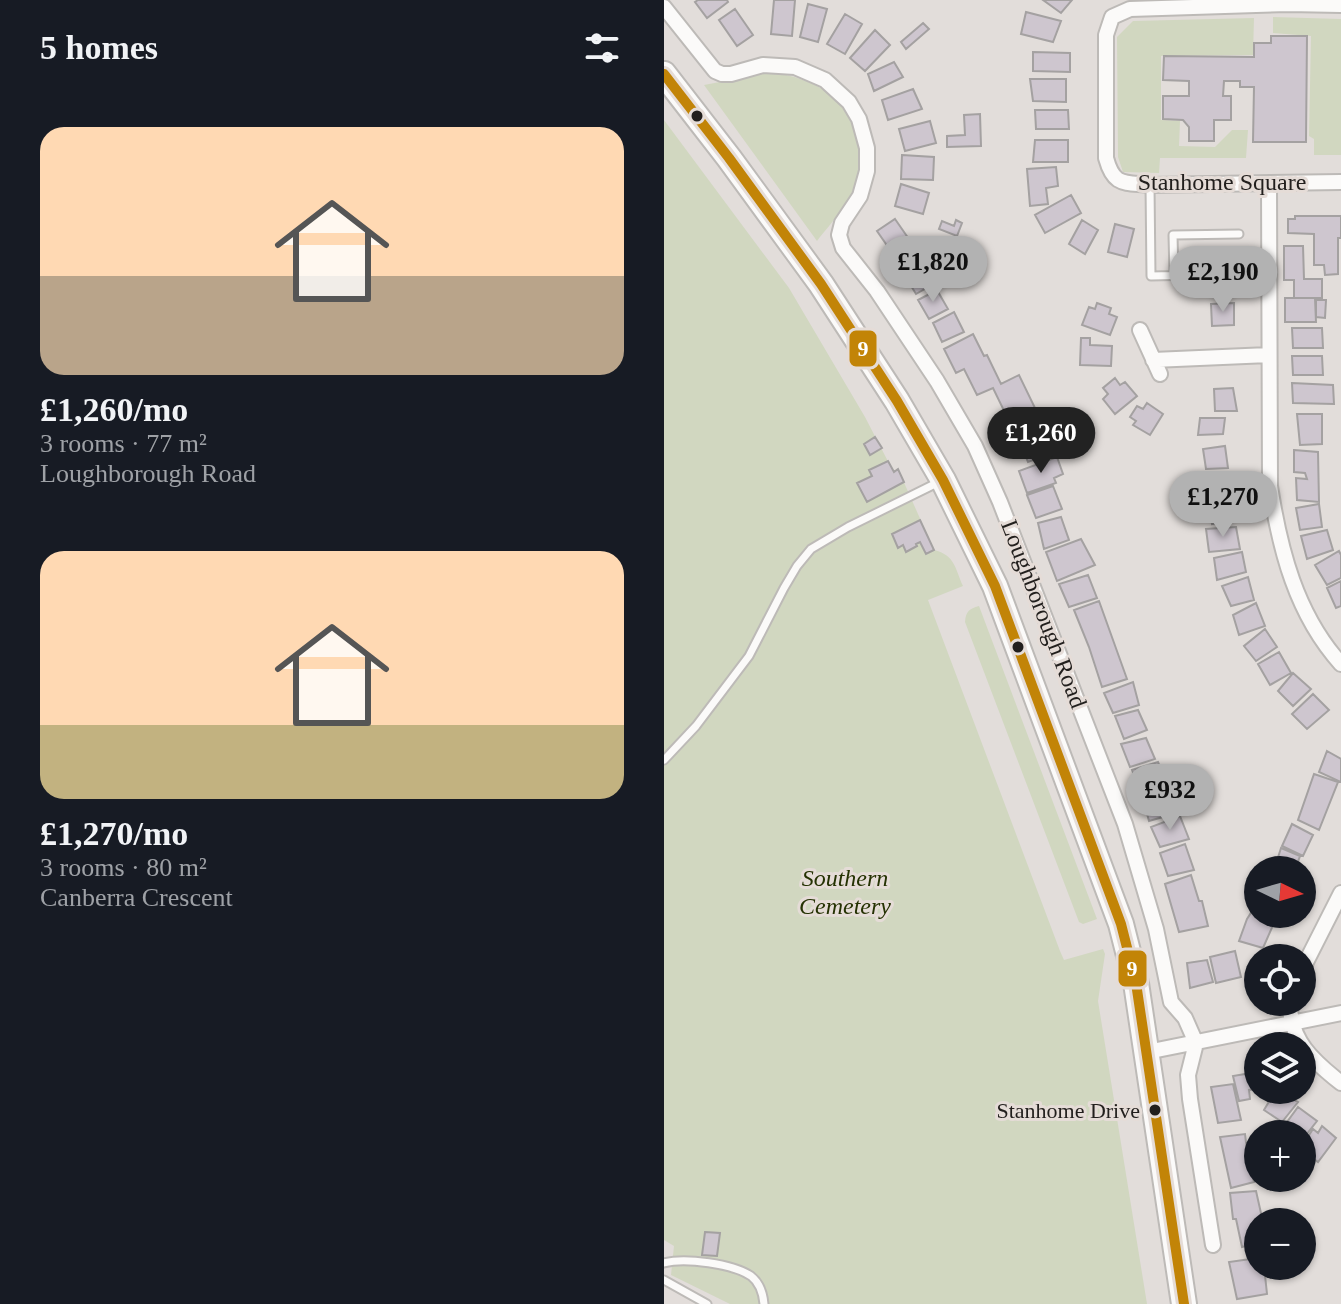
<!DOCTYPE html>
<html lang="en">
<head>
<meta charset="utf-8">
<style>
	:root { --surface:#171b24; --page:#20242c; --text:#f1f3f6; --muted:#9ea1a6; --accent:#b2b2b2 }
	body { margin:0; font-family:Georgia,serif; background:var(--page); color:var(--text); height:100vh; display:flex; flex-direction:column; font-size:30px; white-space:nowrap }
	* { box-sizing:border-box; margin:0 }
	p { font-size:26px; color:var(--muted) }
	.icon { flex:none; width:44px; height:44px; fill:none; stroke:currentColor; stroke-width:2; stroke-linecap:round; stroke-linejoin:round }
	.map { position:relative; flex:1; overflow:hidden }
	.sheet { display:flex; flex-direction:column; background:var(--surface); width:664px }
	.sheet>* { flex:none }
	.needle { width:52px; rotate:95deg }
	.controls { position:absolute; left:580px; top:856px; display:grid; gap:16px }
	.controls a { display:grid; place-items:center; width:72px; height:72px; border-radius:50%; background:var(--surface); box-shadow:0 2px 6px #0004; font-size:40px }
	.price { position:absolute; translate:-50% -68px; padding:0 18px; border-radius:28px; background:var(--accent); color:#111; font-size:26px; line-height:52px; filter:drop-shadow(0 2px 4px #0008) }
	.price::after { content:''; position:absolute; left:50%; top:48px; width:24px; height:18px; margin-left:-12px; background:inherit; clip-path:polygon(0 0,100% 0,50% 100%) }
	.price.current { background:#222; color:#fff }
	ul { padding:0; list-style:none }
	li { display:grid; align-content:center; gap:16px; height:424px; padding:0 40px }
	li span { display:grid; place-items:center; height:248px; border-radius:24px; color:#555 }
	li>.icon { margin-inline-start:auto }
	span .icon { width:144px; height:144px; fill:#fffc; stroke-width:1 }
	li b { font-size:34px }
	h2 { display:flex; justify-content:space-between; align-items:center; height:96px; padding:0 40px; font-size:34px }
	main { display:flex; flex:1; min-height:0 }
	.map>svg:first-child { display:block }
	.green { fill:#d1d7c0 }
	.building { fill:#cec6cf; stroke:#a4a1a1; stroke-width:2 }
	.lines { fill:none; stroke-linecap:round; stroke-linejoin:round }
	.lane-casing { stroke:#bdbab7; stroke-width:11 }
	.street-casing { stroke:#bdbab7; stroke-width:18 }
	.primary-casing { stroke:#bdbab7; stroke-width:28 }
	.lane { stroke:#fbfaf9; stroke-width:7 }
	.street { stroke:#fbfaf9; stroke-width:14 }
	.primary { stroke:#fbfaf9; stroke-width:24 }
	.bus-1-casing { stroke:#e5dcd7; stroke-width:16 }
	.bus-1 { stroke:#c28407; stroke-width:10 }
	.bus-dot { fill:#221f1d; stroke:#e5dcd7; stroke-width:3 }
	.labels { text-anchor:middle; dominant-baseline:central; stroke-width:6; stroke-linejoin:round; paint-order:stroke }
	.bus-label { font-size:22px; fill:#221f1d; stroke:#e5dcd7; text-anchor:end }
	.street-label { font-size:24px; fill:#221f1d; stroke:#e5dcd7 }
	.park-label { font-size:24px; font-style:italic; fill:#253203; stroke:#e5dcd7 }
	.line-badge { stroke:#e5dcd7; stroke-width:3 }
	.badge-label { font-size:22px; text-anchor:middle; font-weight:bold; fill:#fff }
</style>
</head>
<body>
<main>
<section class="sheet">
<h2>5 homes<svg class="icon" aria-label="filters" viewBox="0 0 24 24"><path d="M4 7h16M4 17h16"/><circle cx="9" cy="7" r="2"/><circle cx="15" cy="17" r="2"/></svg></h2>
<ul>
<li><span style="background:linear-gradient(#ffd9b3 60%,#b9a48a 0)"><svg class="icon" aria-label="home" viewBox="0 0 24 24"><path d="M3 11l9-7 9 7M6 9v11h12V9"/></svg></span><div><b>£1,260/mo</b><p>3 rooms · 77 m²</p><p>Loughborough Road</p></div></li>
<li><span style="background:linear-gradient(#ffd9b3 70%,#c2b280 0)"><svg class="icon" aria-label="home" viewBox="0 0 24 24"><path d="M3 11l9-7 9 7M6 9v11h12V9"/></svg></span><div><b>£1,270/mo</b><p>3 rooms · 80 m²</p><p>Canberra Crescent</p></div></li>
</ul>
</section>
<div class="map">
<svg width="677" height="1304" viewBox="0 0 677 1304">
	<rect width="100%" height="100%" fill="#e2ddda"/>
	<path class="green" d="M609,17l68,2v136h-27v-16l-5,-3 2,-100 -38,-3z
		M590,18l-1,37 -92,1v64l19,1 -1,25 36,1 17,-17h16l-2,28h-86l-1,15 -36,-1 -5,-15 -1,-120 16,-16z
		M108,72c41,7 78,24 85,69 3,14 3,29 -2,43 -6,21 -25,40 -38,57l-113,-156z
		M0,120l125,168 76,129 28,54 5,-2 36,81c21,5 21,18 29,36l-35,14 132,351 4,9 39,-11 2,5 -7,47 49,303h-417l-59,-29 3,-29 -10,-6z
		M315,606l118,313 -14,5 -4,-2 -114,-300c1,-11 4,-13 14,-16z"/>
	<path class="building" d="M34,0h29l1,2 -21,16 -12,-16z
		M110,0h21l-3,36 -21,-2z
		M379,0h29l-11,13z
		M144,4l19,5 -9,33 -18,-5z
		M71,9l18,26 -16,11 -18,-26z
		M362,12l35,9 -8,21 -32,-8z
		M181,14l17,10 -17,30 -18,-10z
		M259,23l6,6 -23,20 -5,-7z
		M211,30l15,15 -25,26 -15,-13z
		M607,36h36l-1,106h-53l1,-55h-14v-6h-16l-1,15h8v24h-17v21h-25v-14l-6,-7 -20,-1v-23h26v-15l-26,-1 1,-24 90,1v-14h17z
		M369,52l37,1v19l-37,-1z
		M230,62l9,15 -29,14 -6,-17z
		M366,79h36v23l-33,-1z
		M249,89l9,20 -34,11 -6,-20z
		M371,110h33l1,19h-33z
		M316,114l1,32 -34,1v-11l18,-1 -1,-20z
		M266,121l6,22 -31,8 -6,-22z
		M371,140h33v22h-35z
		M238,155l32,2 -1,23 -32,-1z
		M392,167l2,19 -12,2 2,16 -18,2 -3,-37z
		M237,184l28,9 -6,21 -28,-8z
		M407,195l10,18 -36,20 -10,-18z
		M631,216h46v22h-3v36l-13,1 -1,-10h-10v-31l-26,-1v-14h7z
		M231,219l18,26 -18,12 -18,-26z
		M292,220l6,3 -5,13 -18,-7 3,-8 12,5z
		M418,220l16,10 -13,24 -16,-10z
		M451,224l19,5 -7,28 -19,-5z
		M620,246h19l1,33h18v19h-28v-18h-10z
		M258,259l13,24 -19,11 -14,-23z
		M273,290l11,19 -19,10 -11,-19z
		M621,298h30l1,24h-31z
		M652,300h10l-1,18 -9,-1z
		M433,303l14,5 -2,6 8,3 -7,18 -28,-10 7,-18 6,2z
		M570,303v22l-22,1 -1,-22z
		M290,312l10,20 -22,10 -9,-19z
		M628,328h30l1,20h-30z
		M309,334l11,22 3,-1 14,29 18,-9 16,33 -26,13 -16,-33 -16,7 -13,-26 -8,4 -12,-24z
		M417,338h9v7l22,1 -1,20 -31,-1z
		M628,356h30l1,19h-30z
		M451,378l5,7 5,-3 12,14 -22,18 -12,-15 5,-5 -5,-6z
		M628,383l41,2 1,19 -41,-1z
		M569,388l4,23h-22l-1,-22z
		M483,403l16,11 -13,21 -17,-10 3,-4 -6,-4 7,-11 6,3z
		M633,414h25v30l-22,1z
		M536,418h25l-2,16 -25,1z
		M374,424l11,30 -21,8 -12,-30z
		M211,437l7,11 -12,7 -6,-11z
		M561,446l3,22 -22,1 -3,-20z
		M630,450l24,2 1,50 -22,-2 -1,-22 11,1 -2,-6 -11,-1z
		M393,457l6,17 -9,4 2,5 -29,10 -8,-22z
		M224,461l6,11 4,-3 6,13 -37,20 -10,-19 15,-7 -3,-6z
		M564,473l3,23h-25l-3,-22z
		M389,486l9,23 -26,9 -9,-23z
		M567,499l3,22 -22,3 -3,-22z
		M655,504l3,23 -22,3 -4,-22z
		M397,517l8,23 -25,9 -6,-26z
		M256,520l14,30 -8,4 -6,-12 -4,2 1,2 -11,6 -3,-7 -5,3 -6,-14z
		M572,527l4,22 -31,3 -3,-23z
		M663,530l6,20 -26,9 -6,-23z
		M417,539l14,26 -38,16 -11,-29z
		M675,551l2,4v23l-14,7 -12,-20z
		M578,552l4,20 -29,8 -3,-22z
		M424,575l9,23 -28,9 -10,-23z
		M584,577l6,23 -23,6 -9,-20z
		M677,581v25l-5,2 -9,-20z
		M435,601l28,78 -25,8 -13,-40 -15,-37z
		M592,603l9,23 -26,9 -6,-20z
		M601,629l12,18 -21,14 -12,-15z
		M615,652l12,21 -21,12 -12,-21z
		M629,673l18,16 -18,17 -15,-15z
		M469,682l6,23 -26,8 -9,-20z
		M649,694l16,16 -22,19 -15,-15z
		M474,710l9,20 -23,9 -9,-23z
		M482,738l9,21 -25,8 -9,-23z
		M663,751l14,8v23l-22,-10z
		M494,762l9,22 -26,9 -9,-23z
		M650,774l24,8 -19,48 -21,-10z
		M505,790l8,23 -28,8 -6,-22z
		M516,816l9,23 -29,8 -9,-20z
		M628,824l21,11 -10,21 -21,-10z
		M521,844l9,26 -26,6 -8,-23z
		M617,848l19,8 -5,14h-21z
		M527,875l8,26h3l6,25 -29,6 -14,-48z
		M594,902v12h20l-15,34 -24,-7 8,-22z
		M571,951l6,26 -25,6 -6,-26z
		M543,960l6,22 -23,6 -3,-25z
		M593,1072l1,17 -9,1 1,9 -11,2 -6,-25z
		M569,1084l8,36 -23,3 -7,-36z
		M612,1090l22,12 -16,20 -18,-12z
		M634,1107l19,14 -15,19v-6l-23,-1z
		M658,1126l14,12 -18,24 -16,-12v-4l11,-17 5,4z
		M581,1134l3,25 6,23 -23,6 -11,-51z
		M592,1191l7,31h-5v21l-16,4 -6,-28h-3l-3,-26z
		M41,1232l15,1 -3,23 -15,-1z
		M594,1258v8h6l3,28 -30,5 -8,-37z"/>
	<g class="lines">
		<defs>
			<path id="lane" d="M486,185l1,91 88,-2
				M510,275l-1,-40 66,-1
				M0,760l32,-34 53,-70 35,-68 13,-22 14,-17 37,-22 93,-46
				M0,1263c21,-6 69,1 87,13 9,7 12,17 13,28
				M0,1280l43,24"/>
			<path id="street" d="M677,5l-53,-1 -158,5 -18,8 -6,18v123c8,29 18,24 44,27l191,-3
				M0,7l51,64 7,3h9l32,-9 32,2 30,13 24,22 10,17 8,29v23l-7,25 -18,27 -3,12 4,13 34,43 60,90 38,65 25,56 125,322 31,105 15,73 14,16 11,25 -8,32 2,24 23,146
				M605,183l1,303c10,64 26,128 71,178
				M476,330l20,44
				M489,360l116,-5
				M638,970l39,-77
				M626,1002c-1,38 23,59 51,81
				M483,1052l194,-39"/>
			<path id="primary" d="M0,74l65,84 92,126 76,117 46,79 52,106 126,338 15,59 48,321"/>
		</defs>
		<use href="#lane" class="lane-casing"/>
		<use href="#street" class="street-casing"/>
		<use href="#primary" class="primary-casing"/>
		<use href="#lane" class="lane"/>
		<use href="#street" class="street"/>
		<use href="#primary" class="primary"/>
		<defs>
			<path id="bus-1" d="M0,74l65,84 92,126 76,117 46,79 52,106 126,338 15,59 48,321"/>
		</defs>
		<use href="#bus-1" class="bus-1-casing"/>
		<use href="#bus-1" class="bus-1"/>
	</g>
	<g class="bus-dot">
		<circle cx="33" cy="116" r="7"/>
		<circle cx="354" cy="647" r="7"/>
		<circle cx="491" cy="1110" r="7"/>
	</g>
	<g class="labels">
		<g class="bus-label">
			<text x="476" y="1110">Stanhome Drive</text>
		</g>
		<g class="street-label">
			<text x="558" y="182">Stanhome Square</text>
			<text transform="translate(380 614) rotate(69)">Loughborough Road</text>
		</g>
		<g class="park-label">
			<text x="181" y="878">Southern<tspan x="181" dy="28">Cemetery</tspan></text>
		</g>
	</g>
	<g class="line-badge">
		<rect x="184" y="329" width="30" height="39" rx="8" fill="#c28407"/>
		<rect x="453" y="949" width="31" height="39" rx="8" fill="#c28407"/>
	</g>
	<g class="badge-label">
		<text x="199" y="356">9</text>
		<text x="468" y="976">9</text>
	</g>
</svg>
<div class="controls">
<a><svg class="needle" viewBox="-14 -14 28 28"><path d="M0-13l5 13h-10z" fill="#e53935"/><path d="M0 13l5-13h-10z" fill="#9ea1a6"/></svg></a>
<a><svg class="icon" aria-label="locate" viewBox="0 0 24 24"><circle cx="12" cy="12" r="6"/><path d="M12 2v4M12 18v4M2 12h4M18 12h4"/></svg></a>
<a><svg class="icon" aria-label="layers" viewBox="0 0 24 24"><path d="M12 4l9 5-9 5-9-5zM3 14l9 5 9-5"/></svg></a>
<a>+</a>
<a>−</a>
</div>
<b class="price" style="left:269px;top:304px">£1,820</b>
<b class="price" style="left:559px;top:314px">£2,190</b>
<b class="price current" style="left:377px;top:475px">£1,260</b>
<b class="price" style="left:559px;top:539px">£1,270</b>
<b class="price" style="left:506px;top:832px">£932</b>
</div>
</main>
</body>
</html>
